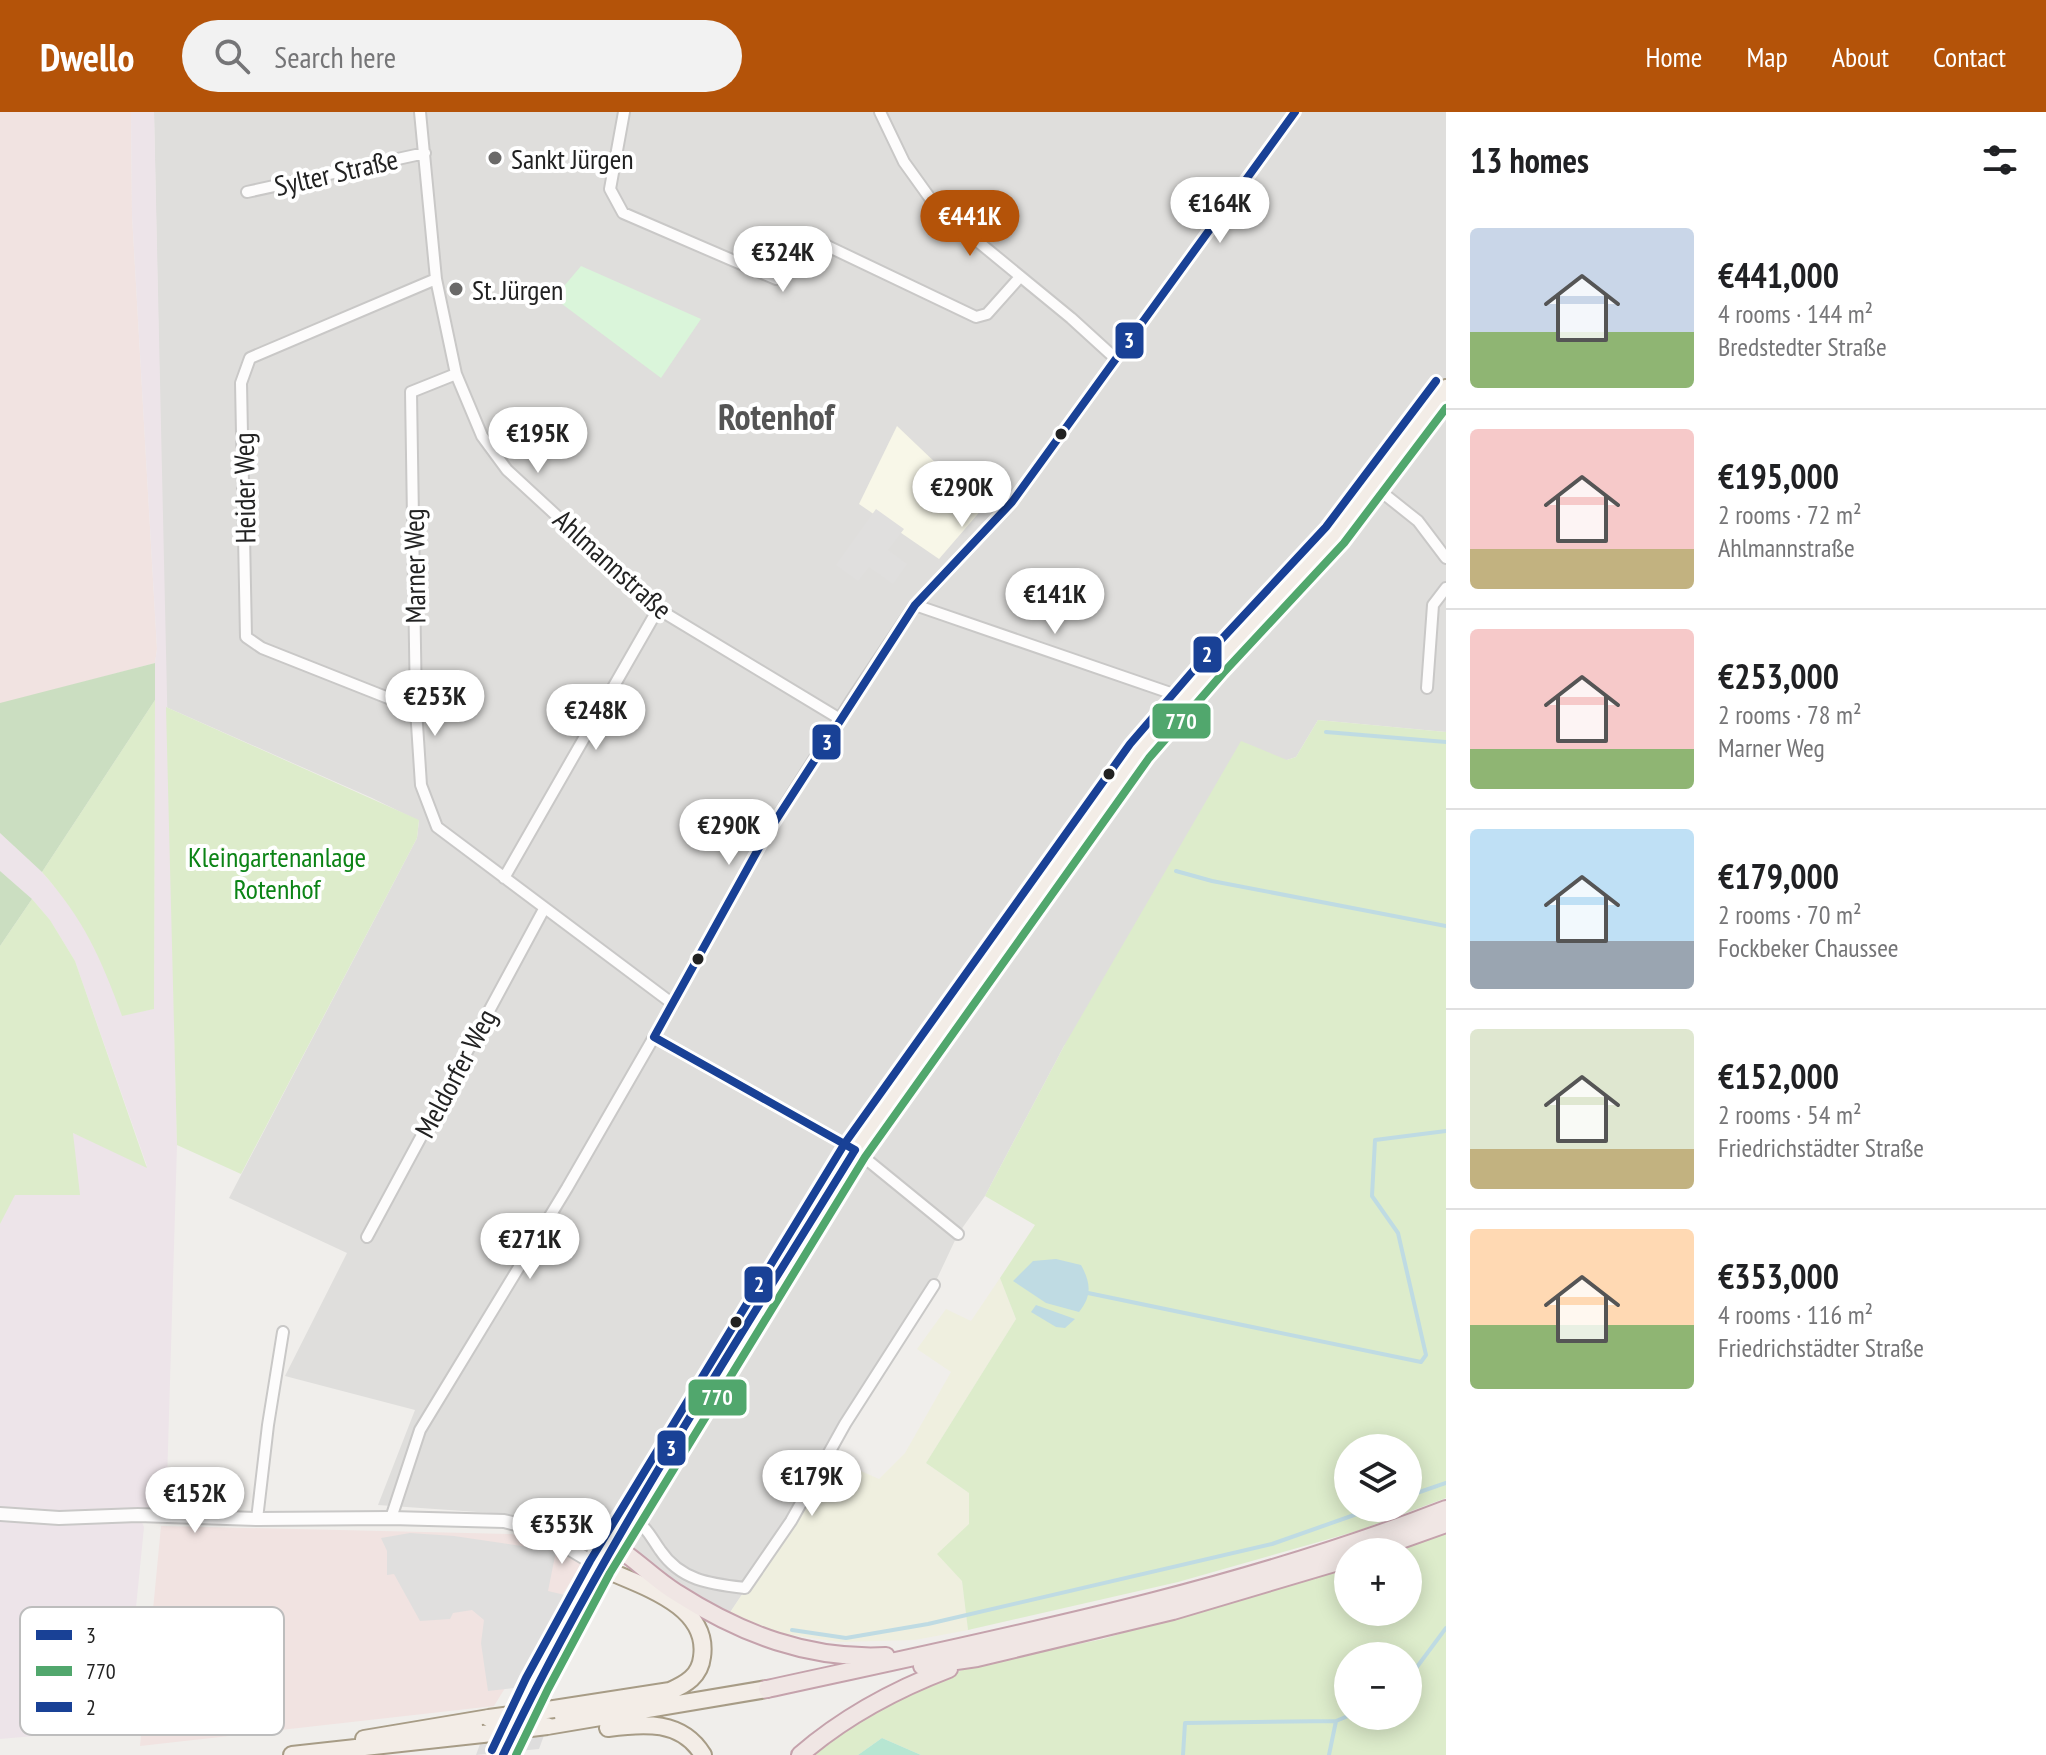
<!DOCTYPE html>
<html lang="en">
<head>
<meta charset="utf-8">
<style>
	:root { --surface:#fff; --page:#f2f2f2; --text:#202124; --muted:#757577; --line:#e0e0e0; --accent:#b45309 }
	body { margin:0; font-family:"PT Sans Narrow",sans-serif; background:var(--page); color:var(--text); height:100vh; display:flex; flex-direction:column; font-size:30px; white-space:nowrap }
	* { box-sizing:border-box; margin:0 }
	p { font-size:26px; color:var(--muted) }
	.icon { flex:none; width:44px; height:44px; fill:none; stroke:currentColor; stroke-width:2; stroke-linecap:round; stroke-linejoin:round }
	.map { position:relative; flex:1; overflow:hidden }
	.panel { display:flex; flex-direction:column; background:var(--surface); width:600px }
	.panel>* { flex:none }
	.controls { position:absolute; left:1334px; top:1322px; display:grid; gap:16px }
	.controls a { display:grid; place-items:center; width:88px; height:88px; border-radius:50%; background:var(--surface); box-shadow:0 4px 20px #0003; font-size:40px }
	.price { position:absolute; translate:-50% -68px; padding:0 18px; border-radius:28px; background:#fff; color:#222; font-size:26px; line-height:52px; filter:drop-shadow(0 2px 4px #0008) }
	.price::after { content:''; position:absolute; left:50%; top:48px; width:24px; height:18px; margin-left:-12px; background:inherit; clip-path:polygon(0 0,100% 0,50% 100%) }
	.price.current { background:var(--accent); color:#fff }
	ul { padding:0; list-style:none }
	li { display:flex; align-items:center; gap:24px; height:200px; padding:0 24px }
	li+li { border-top:2px solid var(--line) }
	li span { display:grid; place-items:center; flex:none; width:224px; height:160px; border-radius:8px; color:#555 }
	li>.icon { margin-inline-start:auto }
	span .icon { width:96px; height:96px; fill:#fffc; stroke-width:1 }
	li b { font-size:34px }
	h2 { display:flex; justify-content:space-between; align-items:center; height:96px; padding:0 24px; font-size:34px }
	header { display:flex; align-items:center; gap:48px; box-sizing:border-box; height:112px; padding:0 40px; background:var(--accent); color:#fff }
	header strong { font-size:38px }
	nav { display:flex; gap:44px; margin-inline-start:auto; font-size:28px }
	.search { width:560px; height:72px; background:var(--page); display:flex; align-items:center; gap:20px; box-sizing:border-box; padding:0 28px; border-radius:44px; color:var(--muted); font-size:30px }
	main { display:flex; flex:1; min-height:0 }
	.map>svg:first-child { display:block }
	.residential { fill:#dfdedc }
	.commercial { fill:#f1e3e1 }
	.industrial { fill:#ede4e9 }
	.education { fill:#f8f7e8 }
	.farmland { fill:#efefdf }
	.grass { fill:#ddeccb; fill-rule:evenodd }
	.forest { fill:#cbdec1 }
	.park { fill:#daf5da }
	.pitch { fill:#b7e6d2 }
	.parking { fill:#e0dfde }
	.water { fill:#bfdbe3 }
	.pier { fill:#dedddd }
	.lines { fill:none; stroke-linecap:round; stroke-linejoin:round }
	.stream { stroke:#bfdbe3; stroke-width:4 }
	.minor-casing { stroke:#c9c8c7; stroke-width:14 }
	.tertiary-casing { stroke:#c9c8c7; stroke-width:16 }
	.primary-casing { stroke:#a79c86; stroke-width:20 }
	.trunk-casing { stroke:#c5a2ac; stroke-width:20 }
	.minor { stroke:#fdfcfc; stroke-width:10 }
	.tertiary { stroke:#fdfcfc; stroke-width:12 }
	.primary { stroke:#f3ede7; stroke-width:16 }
	.trunk { stroke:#f0e6e4; stroke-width:16 }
	.primary-bridge-casing { stroke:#a79c86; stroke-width:20; stroke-linecap:butt }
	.primary-bridge { stroke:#f3ede7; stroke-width:16 }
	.bus-1-casing { stroke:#fff; stroke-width:14 }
	.bus-2-casing { stroke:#fff; stroke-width:14 }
	.bus-3-casing { stroke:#fff; stroke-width:14 }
	.bus-1 { stroke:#194196; stroke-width:8 }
	.bus-2 { stroke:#51a76d; stroke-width:8 }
	.bus-3 { stroke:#194196; stroke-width:8 }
	.poi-dot { fill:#6a6968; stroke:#fff; stroke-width:3 }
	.bus-dot { fill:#222; stroke:#fff; stroke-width:3 }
	.labels { text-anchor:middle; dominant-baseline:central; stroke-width:8; stroke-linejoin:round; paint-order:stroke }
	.poi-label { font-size:28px; fill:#222; stroke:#fff; text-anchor:start }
	.street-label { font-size:28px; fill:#222; stroke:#fff }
	.park-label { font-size:28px; fill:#0c8416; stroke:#fff }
	.district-label { font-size:36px; font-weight:bold; fill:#555; stroke:#fff }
	.key { fill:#fff; stroke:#bdbdbd; stroke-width:2 }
	.key-label { font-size:22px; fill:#222 }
	.line-badge { stroke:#fff; stroke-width:3 }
	.badge-label { font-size:22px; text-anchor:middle; font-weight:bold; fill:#fff }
</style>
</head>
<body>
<header>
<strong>Dwello</strong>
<div class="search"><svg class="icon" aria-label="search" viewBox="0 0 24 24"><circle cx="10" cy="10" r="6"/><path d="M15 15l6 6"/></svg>Search here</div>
<nav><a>Home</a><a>Map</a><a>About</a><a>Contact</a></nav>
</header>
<main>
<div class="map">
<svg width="1446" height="1643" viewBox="0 0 1446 1643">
	<rect width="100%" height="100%" fill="#f0eeeb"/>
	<path class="residential" d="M154,0h1292v620l-128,-12 -22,37 -9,3 -223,286 -79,150 -27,38 -24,51 -143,236 -62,93 -132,-83 -91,-17 -128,-9 37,-95 -130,-34 62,-123 -118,-55 188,-360 2,-17 -47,-23 -206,-91z"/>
	<path class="commercial" d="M0,0h131l1,103 25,434 -2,14 -155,41z
		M161,1414l351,8 73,24 -91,148 -354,40z"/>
	<path class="industrial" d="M131,0h23l23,1033 -11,371h-27l5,11 -20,201 -124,11v-515l14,-29 59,-62 74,33 -72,-205 -25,-41 -18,-21 -32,-28v-38l42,39 32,38 28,49 20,56 32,-6 1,-346 2,-14 -25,-434z"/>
	<path class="education" d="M897,314l86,82 -44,51 -80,-55z"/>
	<path class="farmland" d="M1000,1166l16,41 -90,144 43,30v31l-7,57 6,49 -53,10 -76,2 -73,-11 -37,-17 62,-93 36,-65 52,23 26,-26 46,-81 -34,-23 29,-40 25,12z"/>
	<path class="grass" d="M155,588l-1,309 -32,7c-22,-60 -38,-96 -80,-144z
		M166,595l253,113 -2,18 -176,336 -64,-29z
		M1318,608l128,12v766l-89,33 -179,51 -210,48 -6,-49 -25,-27 32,-30v-31l-43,-30 90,-144 -16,-41 35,-53 -50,-29 79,-150 177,-305 46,19 9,-3zM1348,1336h60v60h-60z
		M32,787l18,21 25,41 72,207 -74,-35 7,62h-65l-15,29v-278z
		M1446,1417v226h-525l-39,-17 -24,17h-47l26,-24 66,-38 70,-27 130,-27 245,-75v48h60v-60h-26zM1348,1544h60v60h-60z"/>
	<path class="forest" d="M155,551v37l-113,172 -42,-39v-130z
		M0,759l32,28 -32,47z"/>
	<path class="park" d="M581,154l120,53 -40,59 -107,-80z"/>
	<path class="pitch" d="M882,1626l39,17h-63z"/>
	<path class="parking" d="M876,397l28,20 -16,21 19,14 -14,20 -24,-17 -11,14 -22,-16z
		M410,1421l44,3 102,15 -8,40 17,4 -51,93 -26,3 -7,-48 3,-23 -12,-10 -19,3 -3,6 -30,2 -26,-47 -7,1v-24l-6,-13z"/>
	<path class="water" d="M1056,1147l25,6c10,18 11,31 -2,47l-33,-9 -33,-22 20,-20z
		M1036,1193l39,14 -10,9 -9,-1 -25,-15z"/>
	<path class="pier" d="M557,1588l-18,49 -63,6 17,-47z"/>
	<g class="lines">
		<path class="stream" d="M1326,620l120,10
			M1176,759l36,10 234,45
			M1088,1181l333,69 5,-7 -28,-122 -26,-37 3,-56 71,-9
			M1408,1384l38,-13
			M792,1518l54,8 82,-14 344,-80 102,-36
			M1408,1567l38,-51
			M1183,1643l2,-32 151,-2 12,-5
			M1329,1643l7,-34"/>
		<defs>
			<path id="minor" d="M420,0l16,167 20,95 26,62 25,34 151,139 182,110
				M624,0l-14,77 13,24 153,66 24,-46 176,84 11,-3 33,-37
				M880,0l24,50 33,46 134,110 45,41
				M247,80l178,-39
				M456,262l-45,18 5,317 5,76 16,42 236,177
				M1374,374l44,35 28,37
				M915,493l270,93
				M1427,576l6,-83 13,-17
				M416,597l-154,-61 -16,-11 -5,-254 9,-25 186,-79
				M504,766l154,-269
				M654,925l201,113 103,84
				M367,1125l177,-328
				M391,1406l29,-88 147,-242 87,-151 111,-200 86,-136 64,-96 97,-103 283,-390
				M630,1406c17,8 20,18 30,32 21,31 51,34 85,38l46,-67 54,-97 89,-139
				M257,1407l11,-94 15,-93"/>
			<path id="tertiary" d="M0,1402l59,4 79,-3 119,4 134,-1 113,3 47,12 15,-2 28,6 19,8
				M551,1421l9,10 40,24"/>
			<path id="primary" d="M554,1597l116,-18c16,-7 30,-15 32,-34 8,-53 -64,-72 -102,-90
				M547,1614l220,-37
				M608,1616c36,-5 74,-8 95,27
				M364,1627l125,-21
				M292,1643l191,-21
				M503,1643l34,-71 63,-117 255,-417 285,-399 74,-86 121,-130 111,-147"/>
			<path id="trunk" d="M613,1433c23,14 41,34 64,48 64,41 132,67 209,63
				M1367,1440l79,-28
				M922,1554l55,-8 196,-47 175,-52
				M767,1577c228,-50 461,-95 679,-180
				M800,1643c45,-39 94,-65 149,-86"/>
		</defs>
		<use href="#minor" class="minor-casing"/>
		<use href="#tertiary" class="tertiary-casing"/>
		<use href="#primary" class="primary-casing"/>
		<use href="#trunk" class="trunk-casing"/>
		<use href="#minor" class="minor"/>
		<use href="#tertiary" class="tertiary"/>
		<use href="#primary" class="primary"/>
		<use href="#trunk" class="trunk"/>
		<defs>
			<path id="primary-bridge" d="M489,1606l65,-9
				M483,1622l64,-8"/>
		</defs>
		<use href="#primary-bridge" class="primary-bridge-casing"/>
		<use href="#primary-bridge" class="primary-bridge"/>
		<defs>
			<path id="bus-1" d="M654,925l111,-200 150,-232 97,-103 283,-390
				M654,925l201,113
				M503,1643c101,-211 230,-406 352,-605"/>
			<path id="bus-2" d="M516,1643l32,-66 62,-116 255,-416 284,-399 74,-85 121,-130 102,-135"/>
			<path id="bus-3" d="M492,1638l34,-72 64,-117 255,-418 285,-399 75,-87 121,-130 110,-146"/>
		</defs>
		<use href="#bus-1" class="bus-1-casing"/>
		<use href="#bus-2" class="bus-2-casing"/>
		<use href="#bus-3" class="bus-3-casing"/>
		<use href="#bus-1" class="bus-1"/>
		<use href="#bus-2" class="bus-2"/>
		<use href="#bus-3" class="bus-3"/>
	</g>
	<g class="poi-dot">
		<circle cx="495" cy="46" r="8"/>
		<circle cx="456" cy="177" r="8"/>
	</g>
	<g class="bus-dot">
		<circle cx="1061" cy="322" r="7"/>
		<circle cx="1109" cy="662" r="7"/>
		<circle cx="698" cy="847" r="7"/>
		<circle cx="736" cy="1210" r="7"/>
	</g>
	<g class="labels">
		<g class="poi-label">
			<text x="511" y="46">Sankt Jürgen</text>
			<text x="472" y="177">St. Jürgen</text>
		</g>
		<g class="street-label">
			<text transform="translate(336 60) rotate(-13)">Sylter Straße</text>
			<text transform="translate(244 376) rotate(-91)">Heider Weg</text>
			<text transform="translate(613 452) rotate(42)">Ahlmannstraße</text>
			<text transform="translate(414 454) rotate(-91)">Marner Weg</text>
			<text transform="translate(455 961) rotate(-62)">Meldorfer Weg</text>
		</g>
		<g class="park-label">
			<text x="277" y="744">Kleingartenanlage<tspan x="277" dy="32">Rotenhof</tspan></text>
		</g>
		<g class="district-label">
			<text x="776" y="304">Rotenhof</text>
		</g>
	</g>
	<rect x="20" y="1495" width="264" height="128" rx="12" class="key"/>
	<rect x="36" y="1518" width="36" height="10" fill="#194196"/>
	<rect x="36" y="1554" width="36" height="10" fill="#51a76d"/>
	<rect x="36" y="1590" width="36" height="10" fill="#194196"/>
	<g class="key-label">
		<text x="86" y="1531">3</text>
		<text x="86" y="1567">770</text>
		<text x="86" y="1603">2</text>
	</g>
	<g class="line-badge">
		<rect x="1114" y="209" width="31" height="39" rx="8" fill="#194196"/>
		<rect x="1192" y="523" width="31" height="39" rx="8" fill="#194196"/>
		<rect x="1151" y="590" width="61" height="38" rx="8" fill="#51a76d"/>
		<rect x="811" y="611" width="31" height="38" rx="8" fill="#194196"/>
		<rect x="743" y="1153" width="31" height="39" rx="8" fill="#194196"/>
		<rect x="687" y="1266" width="61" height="39" rx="8" fill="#51a76d"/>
		<rect x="656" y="1317" width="31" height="38" rx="8" fill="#194196"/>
	</g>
	<g class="badge-label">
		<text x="1129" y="236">3</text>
		<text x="1207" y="550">2</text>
		<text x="1181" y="617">770</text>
		<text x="827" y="638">3</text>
		<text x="759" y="1180">2</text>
		<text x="717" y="1293">770</text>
		<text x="671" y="1344">3</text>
	</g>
</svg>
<div class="controls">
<a><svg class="icon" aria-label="layers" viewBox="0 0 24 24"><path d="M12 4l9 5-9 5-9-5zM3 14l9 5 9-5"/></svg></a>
<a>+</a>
<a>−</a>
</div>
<b class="price" style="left:1220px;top:133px">€164K</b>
<b class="price current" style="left:970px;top:146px">€441K</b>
<b class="price" style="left:783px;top:182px">€324K</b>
<b class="price" style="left:538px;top:363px">€195K</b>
<b class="price" style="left:962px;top:417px">€290K</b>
<b class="price" style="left:1055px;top:524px">€141K</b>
<b class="price" style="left:435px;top:626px">€253K</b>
<b class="price" style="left:596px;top:640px">€248K</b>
<b class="price" style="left:729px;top:755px">€290K</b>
<b class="price" style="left:530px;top:1169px">€271K</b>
<b class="price" style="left:812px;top:1406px">€179K</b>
<b class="price" style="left:195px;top:1423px">€152K</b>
<b class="price" style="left:562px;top:1454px">€353K</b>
</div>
<section class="panel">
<h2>13 homes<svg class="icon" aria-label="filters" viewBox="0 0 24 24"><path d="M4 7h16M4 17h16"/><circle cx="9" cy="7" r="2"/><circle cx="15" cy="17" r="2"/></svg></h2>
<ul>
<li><span style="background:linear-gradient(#c9d6e8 65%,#8fb573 0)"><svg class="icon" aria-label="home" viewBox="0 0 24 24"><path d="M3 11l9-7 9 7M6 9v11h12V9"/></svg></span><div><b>€441,000</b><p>4 rooms · 144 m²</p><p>Bredstedter Straße</p></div></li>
<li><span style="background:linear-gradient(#f6c9c9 75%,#c2b280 0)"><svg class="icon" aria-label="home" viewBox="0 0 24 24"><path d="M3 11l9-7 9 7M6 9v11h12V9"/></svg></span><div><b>€195,000</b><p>2 rooms · 72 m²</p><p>Ahlmannstraße</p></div></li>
<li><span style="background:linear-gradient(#f6c9c9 75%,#8fb573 0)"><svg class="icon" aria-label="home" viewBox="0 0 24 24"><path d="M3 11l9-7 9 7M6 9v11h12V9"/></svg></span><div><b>€253,000</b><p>2 rooms · 78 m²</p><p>Marner Weg</p></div></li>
<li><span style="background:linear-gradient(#bfe0f5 70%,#9aa5b1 0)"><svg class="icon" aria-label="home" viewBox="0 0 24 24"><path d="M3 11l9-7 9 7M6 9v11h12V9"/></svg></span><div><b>€179,000</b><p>2 rooms · 70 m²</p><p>Fockbeker Chaussee</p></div></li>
<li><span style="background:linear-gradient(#dfe7d0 75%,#c2b280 0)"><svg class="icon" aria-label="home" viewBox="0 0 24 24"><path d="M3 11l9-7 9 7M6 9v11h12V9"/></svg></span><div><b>€152,000</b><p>2 rooms · 54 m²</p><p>Friedrichstädter Straße</p></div></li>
<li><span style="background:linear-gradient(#ffd9b3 60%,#8fb573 0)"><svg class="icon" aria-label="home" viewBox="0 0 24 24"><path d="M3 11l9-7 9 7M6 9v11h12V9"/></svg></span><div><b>€353,000</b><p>4 rooms · 116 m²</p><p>Friedrichstädter Straße</p></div></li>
</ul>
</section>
</main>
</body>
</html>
